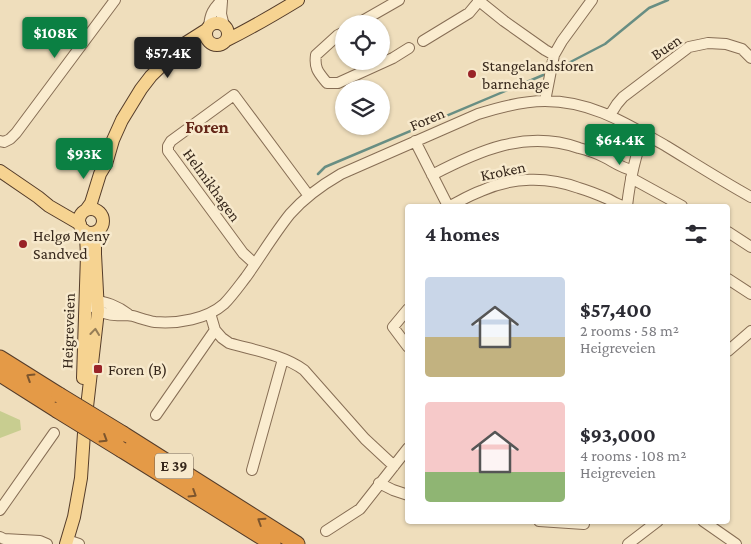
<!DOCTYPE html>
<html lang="en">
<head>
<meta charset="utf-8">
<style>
	:root { --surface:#fff; --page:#f7f7f7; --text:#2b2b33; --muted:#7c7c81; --accent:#0b8043 }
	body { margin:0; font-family:"Crimson Pro",serif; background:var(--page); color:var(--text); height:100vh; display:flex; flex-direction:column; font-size:19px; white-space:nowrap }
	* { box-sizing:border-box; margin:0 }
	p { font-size:16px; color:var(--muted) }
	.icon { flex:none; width:28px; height:28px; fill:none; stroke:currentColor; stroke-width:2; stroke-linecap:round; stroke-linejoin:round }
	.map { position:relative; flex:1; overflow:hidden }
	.panel { position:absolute; left:405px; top:204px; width:325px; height:320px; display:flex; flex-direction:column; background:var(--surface); border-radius:5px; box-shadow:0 1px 4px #0004 }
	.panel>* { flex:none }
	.tools { position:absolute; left:335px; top:15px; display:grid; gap:10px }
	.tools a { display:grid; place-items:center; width:55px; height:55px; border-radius:50%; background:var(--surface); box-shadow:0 1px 4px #0004; font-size:25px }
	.price { position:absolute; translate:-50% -42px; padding:0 11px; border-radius:5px; background:var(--accent); color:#fff; font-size:16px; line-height:32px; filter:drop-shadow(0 1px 2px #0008) }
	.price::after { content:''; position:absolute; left:50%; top:30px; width:15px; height:11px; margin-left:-8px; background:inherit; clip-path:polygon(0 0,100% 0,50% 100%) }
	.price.current { background:#222; color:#fff }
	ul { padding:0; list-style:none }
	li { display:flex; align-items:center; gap:15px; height:125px; padding:0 20px }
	li span { display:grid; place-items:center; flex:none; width:140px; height:100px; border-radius:5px; color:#555 }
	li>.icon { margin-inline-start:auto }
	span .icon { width:60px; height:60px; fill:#fffc; stroke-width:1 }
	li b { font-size:21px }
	h2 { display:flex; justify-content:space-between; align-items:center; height:60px; padding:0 20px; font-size:21px }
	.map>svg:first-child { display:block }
	.green { fill:#c8cd90 }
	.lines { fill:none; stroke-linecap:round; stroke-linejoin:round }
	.stream { stroke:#688e83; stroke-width:2.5 }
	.minor-casing { stroke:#876e55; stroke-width:12 }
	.major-casing { stroke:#543c2a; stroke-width:14 }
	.highway-casing { stroke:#543c2a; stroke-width:17 }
	.minor { stroke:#faeccf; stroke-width:10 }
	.major { stroke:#f6d391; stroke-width:12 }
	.highway { stroke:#e49a47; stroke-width:15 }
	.highway-bridge-casing { stroke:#543c2a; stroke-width:17; stroke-linecap:butt }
	.highway-bridge { stroke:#e49a47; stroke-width:15 }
	.oneway { stroke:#967d56 }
	.oneway2 { stroke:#7c552d }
	.poi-dot { fill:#992328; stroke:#f7e9cc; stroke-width:2 }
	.labels { text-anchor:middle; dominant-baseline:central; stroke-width:5; stroke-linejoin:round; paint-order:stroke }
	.shield { fill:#f7e9cc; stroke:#706150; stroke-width:1 }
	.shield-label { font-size:15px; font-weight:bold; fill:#36271b }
	.street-label { font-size:16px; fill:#36271b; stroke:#f7e9cc }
	.poi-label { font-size:16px; fill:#36271b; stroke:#f7e9cc; text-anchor:start }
	.neighbourhood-label { font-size:18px; font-weight:bold; fill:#642618; stroke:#f7e9cc }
</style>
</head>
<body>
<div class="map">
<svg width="751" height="544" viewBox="0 0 751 544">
	<rect width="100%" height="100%" fill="#efdebc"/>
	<path class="green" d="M0,411l20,9 1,10 -21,8z"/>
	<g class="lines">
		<path class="stream" d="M555,70l50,-26 44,-36 19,-8
			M318,174l7,-7 223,-94"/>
		<defs>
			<path id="minor" d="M478,0l26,21 41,29 9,5
				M222,1l-1,13 3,12
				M357,24l42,-24
				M209,27c1,-13 4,-18 13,-27
				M344,32l-6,3 -22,20c-2,14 3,18 11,28h11l55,-25 16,-10
				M423,41l46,-28 10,-12
				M545,101l9,-46 8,-14 30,-41
				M610,115l7,-11 6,-7 66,-50 19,-4 18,1 16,5 9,9
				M0,141l4,1 6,-3 6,-6 99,-133
				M415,141l33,65
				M432,175c46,-24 94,-46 147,-27 8,2 17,5 25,9 10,5 17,11 28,13
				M631,178l51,28
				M450,206c10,-5 20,-11 31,-15 31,-14 66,-15 98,-3 10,3 20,7 29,11 5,3 9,5 14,7
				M627,206c3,-26 7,-48 17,-72
				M728,232l23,15
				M255,264l-12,-11 -75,-102v-5l3,-5 63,-46 75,101
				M728,279l23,15
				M92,301c12,-1 27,6 36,13
				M93,307c8,6 19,9 29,8 4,0 7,0 11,1 7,2 15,5 22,6 23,2 52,-3 69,-18 8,-8 15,-18 22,-27 15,-21 28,-43 44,-63 14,-16 32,-29 51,-40l137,-60c22,-7 44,-13 67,-13 47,0 82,23 121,45 28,17 56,35 85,51
				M408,309l-15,18 15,20
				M215,330l7,8 7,5c24,7 55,12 75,27l61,69 29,27
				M728,351l23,-20
				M156,415l59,-85 -5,-17
				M252,470l31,-111
				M379,483l14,7 15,5
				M0,510l54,-77
				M539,521l45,3
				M703,521l33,23
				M326,531l34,-22 48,-61
				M0,537l4,2 36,2 7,3
				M67,540l12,4
				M628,544l30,-23"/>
			<path id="major" d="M206 34a11 11 0 1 1 22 0a11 11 0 1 1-22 0Z
				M227,40c24,-12 48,-26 71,-40
				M0,171l38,26 11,9 31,18
				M79 221a12 12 0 1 1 24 0a12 12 0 1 1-24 0Z
				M86,210l5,-7 9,-29 6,-10 7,-24 9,-20 19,-31 10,-13 33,-32 22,-14
				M83,378l4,-123 -1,-18 -2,-7
				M66,544l8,-27 7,-39 3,-45 14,-122 -3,-57v-8l3,-15"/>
			<path id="highway" d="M0,358l59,37
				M0,374l57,36
				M123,434l174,110
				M122,450l151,94"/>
		</defs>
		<use href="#minor" class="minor-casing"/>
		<use href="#major" class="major-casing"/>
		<use href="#highway" class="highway-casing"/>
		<use href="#minor" class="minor"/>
		<use href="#major" class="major"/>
		<use href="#highway" class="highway"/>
		<defs>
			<path id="highway-bridge" d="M59,395l64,39
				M57,410l65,40"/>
		</defs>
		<use href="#highway-bridge" class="highway-bridge-casing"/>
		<use href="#highway-bridge" class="highway-bridge"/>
	</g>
	<defs><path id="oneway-chevron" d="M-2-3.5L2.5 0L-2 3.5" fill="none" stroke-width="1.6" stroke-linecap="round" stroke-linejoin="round" transform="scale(1.25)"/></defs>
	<use class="oneway" href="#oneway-chevron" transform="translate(95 332) rotate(-84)"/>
	<g class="oneway2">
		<use href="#oneway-chevron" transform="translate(30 377) rotate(-148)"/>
		<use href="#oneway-chevron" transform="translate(104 439) rotate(32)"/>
		<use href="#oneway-chevron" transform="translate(193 494) rotate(32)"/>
		<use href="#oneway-chevron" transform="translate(261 521) rotate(-147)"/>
	</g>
	<g class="poi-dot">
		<circle cx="472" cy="74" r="5"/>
		<circle cx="23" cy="244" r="5"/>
		<rect x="93" y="364" width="10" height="10" rx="2.5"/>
	</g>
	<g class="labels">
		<rect class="shield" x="155" y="453.5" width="38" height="25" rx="4"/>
		<g class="shield-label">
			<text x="174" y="466">E 39</text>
		</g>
		<g class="street-label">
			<text transform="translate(666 47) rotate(-34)">Buen</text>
			<text transform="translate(427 119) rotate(-23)">Foren</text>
			<text transform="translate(503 171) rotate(-12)">Kroken</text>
			<text transform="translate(212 185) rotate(54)">Helmikhagen</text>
			<text transform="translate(68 331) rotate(-88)">Heigreveien</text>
		</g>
		<g class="poi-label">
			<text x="482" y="65">Stangelandsforen<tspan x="482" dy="18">barnehage</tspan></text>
			<text x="33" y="235">Helgø Meny<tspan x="33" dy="18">Sandved</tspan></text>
			<text x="108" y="369">Foren (B)</text>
		</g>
		<g class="neighbourhood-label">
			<text x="207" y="127">Foren</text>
		</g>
	</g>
</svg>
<div class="tools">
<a><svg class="icon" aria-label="locate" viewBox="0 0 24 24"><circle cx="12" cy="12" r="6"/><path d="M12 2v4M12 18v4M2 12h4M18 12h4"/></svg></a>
<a><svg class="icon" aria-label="layers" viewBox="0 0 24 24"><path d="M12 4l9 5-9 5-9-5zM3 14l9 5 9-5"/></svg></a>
</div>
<b class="price" style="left:55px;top:59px">$108K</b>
<b class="price current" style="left:168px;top:79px">$57.4K</b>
<b class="price" style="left:620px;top:166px">$64.4K</b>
<b class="price" style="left:84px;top:180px">$93K</b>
<section class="panel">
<h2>4 homes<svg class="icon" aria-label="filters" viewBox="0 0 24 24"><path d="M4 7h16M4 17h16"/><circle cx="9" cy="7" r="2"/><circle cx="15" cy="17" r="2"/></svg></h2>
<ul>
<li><span style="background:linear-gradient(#c9d6e8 60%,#c2b280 0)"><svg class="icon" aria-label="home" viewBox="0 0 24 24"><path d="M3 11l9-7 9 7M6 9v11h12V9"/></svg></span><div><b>$57,400</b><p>2 rooms · 58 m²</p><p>Heigreveien</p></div></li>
<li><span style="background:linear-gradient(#f6c9c9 70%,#8fb573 0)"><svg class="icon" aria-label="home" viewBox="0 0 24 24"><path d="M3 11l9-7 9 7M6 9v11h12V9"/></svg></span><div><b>$93,000</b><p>4 rooms · 108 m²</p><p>Heigreveien</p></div></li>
</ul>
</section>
</div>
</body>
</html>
